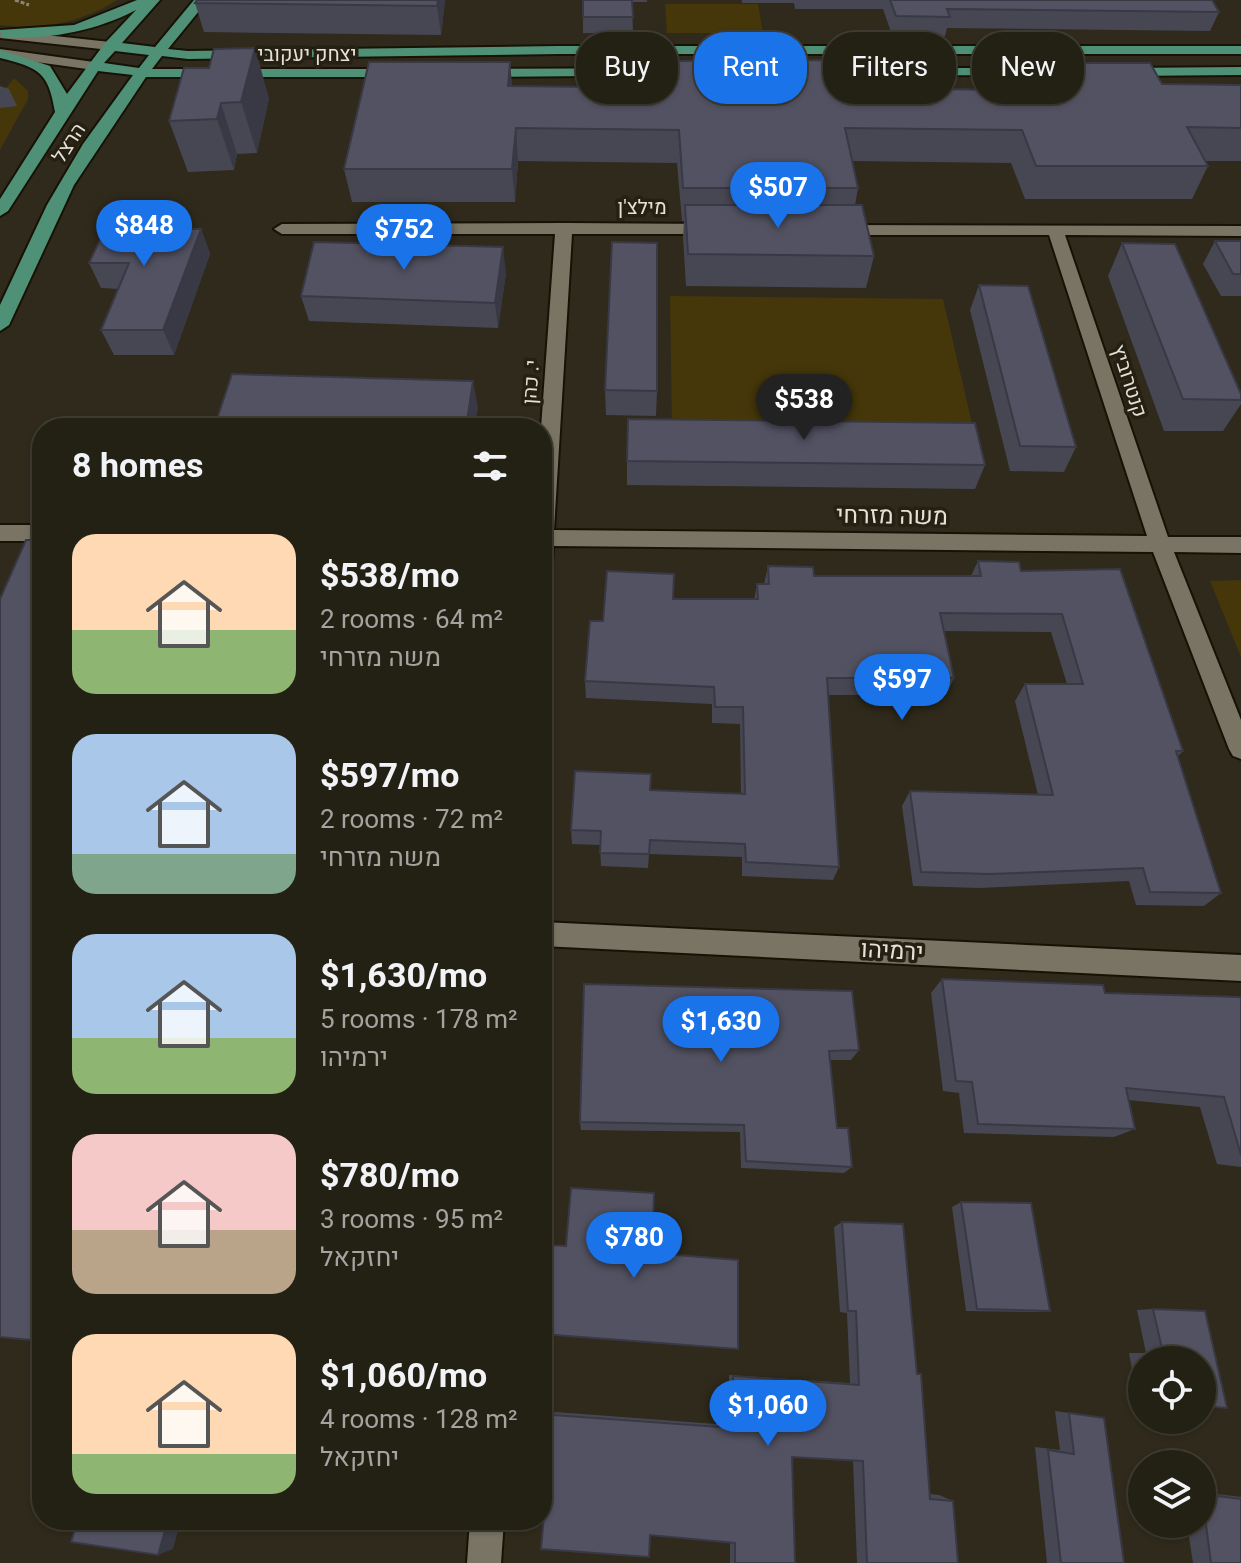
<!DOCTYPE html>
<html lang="en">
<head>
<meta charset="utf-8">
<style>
	:root { --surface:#232014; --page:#2b281d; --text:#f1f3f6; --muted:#a3a3a0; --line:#403e34; --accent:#1a73e8 }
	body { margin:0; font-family:Georgia,Heebo,serif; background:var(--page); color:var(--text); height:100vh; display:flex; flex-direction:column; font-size:30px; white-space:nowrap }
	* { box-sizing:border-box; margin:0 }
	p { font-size:26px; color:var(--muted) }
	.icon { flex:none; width:44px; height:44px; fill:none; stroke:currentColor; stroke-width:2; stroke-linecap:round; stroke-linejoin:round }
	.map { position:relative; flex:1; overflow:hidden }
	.drawer { position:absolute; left:32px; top:418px; width:520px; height:1112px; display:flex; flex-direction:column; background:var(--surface); border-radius:32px; box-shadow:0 2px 6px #0004,0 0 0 2px var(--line) }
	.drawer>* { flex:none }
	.guide { position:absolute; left:576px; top:32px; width:544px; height:72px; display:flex; gap:16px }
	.tools { position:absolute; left:1128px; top:1346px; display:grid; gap:16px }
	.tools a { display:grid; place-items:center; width:88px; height:88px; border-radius:50%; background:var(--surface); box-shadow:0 2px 6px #0004,0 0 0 2px var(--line); font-size:40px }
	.price { position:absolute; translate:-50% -68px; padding:0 18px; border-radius:28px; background:var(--accent); color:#fff; font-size:26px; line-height:52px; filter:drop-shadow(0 2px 4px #0008) }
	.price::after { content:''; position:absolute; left:50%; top:48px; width:24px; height:18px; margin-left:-12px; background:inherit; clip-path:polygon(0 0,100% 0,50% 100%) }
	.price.selected { background:#222; color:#fff }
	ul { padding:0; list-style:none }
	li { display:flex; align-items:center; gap:24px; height:200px; padding:0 40px }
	li span { display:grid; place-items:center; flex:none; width:224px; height:160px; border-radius:24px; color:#555 }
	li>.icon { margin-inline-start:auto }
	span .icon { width:96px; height:96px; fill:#fffc; stroke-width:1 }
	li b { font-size:34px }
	h2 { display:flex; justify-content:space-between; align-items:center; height:96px; padding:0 40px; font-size:34px }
	.tag { padding:0 28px; border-radius:32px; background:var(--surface); box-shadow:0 2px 6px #0004,0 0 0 2px var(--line); font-size:28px; line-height:72px }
	.tag.selected { background:var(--accent); color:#fff }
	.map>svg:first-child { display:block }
	.green { fill:#45370a }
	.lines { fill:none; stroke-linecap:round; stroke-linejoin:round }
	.minor-casing { stroke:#171205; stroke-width:4 }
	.major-casing { stroke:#171205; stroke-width:4 }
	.path { stroke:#898579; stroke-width:3; stroke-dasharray:4 2; stroke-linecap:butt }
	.minor { fill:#797463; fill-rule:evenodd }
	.major { fill:#4e9176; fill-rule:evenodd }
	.wall { fill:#474754 }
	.shaded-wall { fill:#393945 }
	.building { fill:#525262; stroke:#393945; stroke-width:2 }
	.labels { text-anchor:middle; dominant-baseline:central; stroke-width:7; stroke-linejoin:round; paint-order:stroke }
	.far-street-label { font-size:20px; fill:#e4e1d8; stroke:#252012 }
	.street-label { font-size:24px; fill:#e4e1d8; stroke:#252012 }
</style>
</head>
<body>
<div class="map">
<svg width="1241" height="1563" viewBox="0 0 1241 1563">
	<rect width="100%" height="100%" fill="#2f2a1b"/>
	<path class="green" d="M0,0h117c-36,23 -75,30 -117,25z
		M665,4h93l5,29h-96z
		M14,78l14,13v8l-28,51v-54z
		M670,296l273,3 32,137 -303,-4z
		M1241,580v77l-31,-76z"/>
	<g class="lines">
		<defs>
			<path id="minor" d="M0,30l110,12 7,4 -7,4 -110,-12z
				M0,49l94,13 7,4 -7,4 -94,-13z
				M564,223l151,1 8,5 -8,5h-143l-18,296 593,6 -98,-301h-214l-8,-5 8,-5 406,1v10l-176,-1 103,302h73v16l-67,-1 67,168v39l-8,-3 -4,-7 -76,-197 -600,-6 -1,15 -10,8 -1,-141 14,-194h-273l-8,-5 8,-5z
				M0,525h42v16h-42z
				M542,922l699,33v26l-699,-35z
				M470,1520h34l-3,43h-34z"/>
			<path id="major" d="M137,0h23l-38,43 33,4 39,-47h14l-40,49 20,2 371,-5h682v8h-682l-371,5 -26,-3 -10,13h247l7,4 -7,4h-253l-72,108 -65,140 -9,6v-26l47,-100 36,-61 50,-69 -35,-4 -90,140 -8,5v-17l55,-87c-7,-40 -15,-44 -55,-54v-8l50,16 17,28 38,-51 31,-33c-42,22 -87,29 -134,28l-2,-8 74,-5zM115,51l34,4 -10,13 -35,-5z
				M1241,67v8l-118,1 -7,-4 7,-4z
				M703,68l5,1v6l-229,2 -7,-4 7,-4z
				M1023,68l7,4 -2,3 -229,1 -7,-4 7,-4z"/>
		</defs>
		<use href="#minor" class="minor-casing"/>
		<use href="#major" class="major-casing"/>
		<path class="path" d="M15,0l14,5"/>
		<use href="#minor" class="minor"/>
		<use href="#major" class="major"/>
	</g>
	<path class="wall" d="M445,0l-4,35 -237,-3 -9,-29z
		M583,0h64v2h-15l1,31h-50z
		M742,0h470l7,12 -9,19 -263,-3 -2,8 -53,-1 -9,-26h-88l-1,-6h-52z
		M672,61l162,27 153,1 7,-26 168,21 79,1v76h-36l3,5 -16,33h-167l-14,-36 -159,-2 6,27 -3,17 19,51 -8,32 -180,-2 -3,-49 1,-16h-2l-5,-58 -159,-2 -3,41h-163l-8,-33 168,-83 159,2z
		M184,68l85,30 -12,55 -20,1 -3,16 -46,2 -19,-51z
		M0,86l9,3 8,17 -17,2z
		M165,228l36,1 9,25 -36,101h-60l-13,-25 18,-41 -18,-1 -12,-25z
		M1215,241h26v55h-20l-18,-32z
		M1122,243l119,151v10l-18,27h-59l-56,-155z
		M506,273l-8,55 -189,-7 -8,-25z
		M979,285l97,162 -12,25 -54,-1 -40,-161z
		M605,390l52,1 -1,25 -50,-1z
		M627,461l358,4 -10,24 -348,-4z
		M978,561l43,10 99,-2 63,182 -6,6 44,136 -17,13 -68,-1 -7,-24 -150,7 -66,-2 -11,-80 8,-15 128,4 -23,-94 10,-17h42l-16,-52 -107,-1 10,47 -8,17h-118l11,172 -6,13 -91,-4v-19l-93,-3 -1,14 -47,-2 -1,-21 -28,-1 -1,-14 79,-40 91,4 -1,-70 -28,-1v-19l-126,-6 -1,-17 18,-60 70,-22 81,1 3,-16h7l4,-18 46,10h157z
		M942,979l163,14 136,5v169l-24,-3 -17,-57 -72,-7 7,29 -21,8 -150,-4 -5,-40 -16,-2 -12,-98z
		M584,984l275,66 -8,10h-21l7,68 15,39 -8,6 -103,-5 -1,-36 -159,-2 -1,-8z
		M961,1202l89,109 -13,1 -71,-1 -14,-104z
		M842,1222l75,152 12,120 10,1 14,6 5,62h-101l-4,-102 -61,-4 3,106h-65v-21l-177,-127 2,-3 174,13v-50l121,8 -3,-70 -7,-1 -6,-85z
		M1153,1309l49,51h-60v43l-4,-1 -9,-49h17l-9,-43z
		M1055,1411l49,7 20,145h-77l-12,-116 25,3z
		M1202,1492l39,5v66h-48l-6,-39h15z"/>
	<path class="shaded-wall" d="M438,0h7l-4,35 -4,-29z
		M255,48l14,50 -12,55 -16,-51z
		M510,62l3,33 -5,-9z
		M221,103l16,51 -3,16 -17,-51z
		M516,128l2,33 -3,41 -3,-33z
		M158,210l10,25 -18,-7z
		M201,229l9,25 -36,101 -11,-25z
		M503,247l3,26 -8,55 -3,-25z
		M473,381l5,27 -3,20h-9z
		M42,1152v27l-10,-3z
		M168,1520h13l-8,29 -15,6z"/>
	<path class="building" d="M197,0h241l-1,6 -242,-3z
		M583,0h49l1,17h-50z
		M890,0h322l7,12 -272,-3 3,8 -54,-1z
		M255,48l-14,54 -20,1 -4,16 -48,2 15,-53h25l5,-19z
		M828,60l6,28 171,2 -11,-27h156l12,21 79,1v43l-54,-1 21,39h-172l-14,-36 -177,-2 13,60h-175l-4,-58 -163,-2 -4,41h-168l25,-107h141l-2,24 166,2 -2,-27z
		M685,205h177l12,51 -186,-2z
		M114,210h44l-8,18 51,1 -38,101h-62l28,-67h-40z
		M1215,241h26v33h-8z
		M314,242l189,5 -8,56 -194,-7z
		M612,242l45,1v148l-52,-1z
		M1122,243l53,1 66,150v6l-58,-1z
		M979,285l49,1 48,161 -56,-1z
		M232,374l241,7 -7,47h-252z
		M628,419l347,4 10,42 -358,-4z
		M26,540h16v612l-10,24 10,1v164l-42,-4v-738z
		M978,561l41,1 2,9 99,-2 63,182h-7l45,142 -71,-1 -7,-24 -153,6 -69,-2 -11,-81 143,4 -28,-111h58l-21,-70 -122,-1 14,65h-127l12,189 -93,-5 -1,-18 -95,-4 -1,14 -49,-1 1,-22 -30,-1 4,-59 76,3 -1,16 95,4 -2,-87h-28l-1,-20 -129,-6 5,-60h13l4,-50 67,3 -1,25h85l-1,-15h12l-1,-18 45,1 1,9h167z
		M942,979l161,6 2,8 134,4 2,1v157l-17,-58 -98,-9 9,41 -157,-5 -6,-42 -16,-1z
		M584,984l268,7 7,59 -30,1 8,77h11l4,39 -106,-6 -2,-36 -164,-3z
		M571,1188l83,5 -2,60 86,7v89l-196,-15v-41l4,-48 20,1z
		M961,1202l70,1 19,108 -73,-2z
		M842,1222l61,2 14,150h4l9,125 23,2 5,62h-91l-4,-102 -71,-4 3,106h-60v-20l-85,-8 -1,22 -108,-8 12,-134 180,13v-52l126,9 -3,-74h-8z
		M1153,1309l52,2 22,97 -25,-2v-46h-56l-1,-7h18z
		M1069,1413l35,5 20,145h-63l-13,-113 26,4z
		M1202,1494l39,5v64h-30z
		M78,1520h90l-10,35 -87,-13z"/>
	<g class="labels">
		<g class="far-street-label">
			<text x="307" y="54">יצחק יעקובי</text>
			<text transform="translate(69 143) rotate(-57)">הרצל</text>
			<text x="642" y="207">מילצ'ן</text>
			<text transform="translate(1129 381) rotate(72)">קנטרוביץ</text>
			<text transform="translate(531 382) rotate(-86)">י. כהן</text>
		</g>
		<g class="street-label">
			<text transform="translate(892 516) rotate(1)">משה מזרחי</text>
			<text transform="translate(892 951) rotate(3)">ירמיהו</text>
		</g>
	</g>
</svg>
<div class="tools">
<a><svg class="icon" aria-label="locate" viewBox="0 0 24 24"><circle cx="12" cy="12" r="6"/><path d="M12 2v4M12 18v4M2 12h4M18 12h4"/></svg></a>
<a><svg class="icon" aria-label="layers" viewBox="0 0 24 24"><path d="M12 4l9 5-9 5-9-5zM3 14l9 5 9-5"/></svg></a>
</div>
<b class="price" style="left:778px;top:230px">$507</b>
<b class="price" style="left:144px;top:268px">$848</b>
<b class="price" style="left:404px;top:272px">$752</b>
<b class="price selected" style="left:804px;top:442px">$538</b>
<b class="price" style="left:902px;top:722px">$597</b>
<b class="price" style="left:721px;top:1064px">$1,630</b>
<b class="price" style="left:634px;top:1280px">$780</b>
<b class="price" style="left:768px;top:1448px">$1,060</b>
<div class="guide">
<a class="tag">Buy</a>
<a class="tag selected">Rent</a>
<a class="tag">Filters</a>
<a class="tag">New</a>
</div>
<section class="drawer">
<h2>8 homes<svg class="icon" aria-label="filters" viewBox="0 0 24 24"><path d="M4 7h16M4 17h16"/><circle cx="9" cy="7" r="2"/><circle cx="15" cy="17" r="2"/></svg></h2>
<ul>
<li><span style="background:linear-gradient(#ffd9b3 60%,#8fb573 0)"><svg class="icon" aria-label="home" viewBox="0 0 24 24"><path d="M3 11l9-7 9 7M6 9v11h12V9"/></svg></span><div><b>$538/mo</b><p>2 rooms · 64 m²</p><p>משה מזרחי</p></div></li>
<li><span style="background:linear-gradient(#a9c7e8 75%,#7fa58c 0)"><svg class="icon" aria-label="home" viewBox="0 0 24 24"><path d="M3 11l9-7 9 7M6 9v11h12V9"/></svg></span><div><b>$597/mo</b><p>2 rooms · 72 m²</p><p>משה מזרחי</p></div></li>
<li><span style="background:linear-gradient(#a9c7e8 65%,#8fb573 0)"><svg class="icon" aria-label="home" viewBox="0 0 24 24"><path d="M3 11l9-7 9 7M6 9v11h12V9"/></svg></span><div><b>$1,630/mo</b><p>5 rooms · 178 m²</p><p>ירמיהו</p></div></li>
<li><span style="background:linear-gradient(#f6c9c9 60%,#b9a48a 0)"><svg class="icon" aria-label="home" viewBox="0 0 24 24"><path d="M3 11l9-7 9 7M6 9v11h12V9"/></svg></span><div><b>$780/mo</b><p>3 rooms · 95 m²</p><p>יחזקאל</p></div></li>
<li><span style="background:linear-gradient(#ffd9b3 75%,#8fb573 0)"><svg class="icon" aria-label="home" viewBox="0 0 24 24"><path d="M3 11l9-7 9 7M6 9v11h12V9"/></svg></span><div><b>$1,060/mo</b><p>4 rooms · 128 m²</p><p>יחזקאל</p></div></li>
</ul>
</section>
</div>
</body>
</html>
